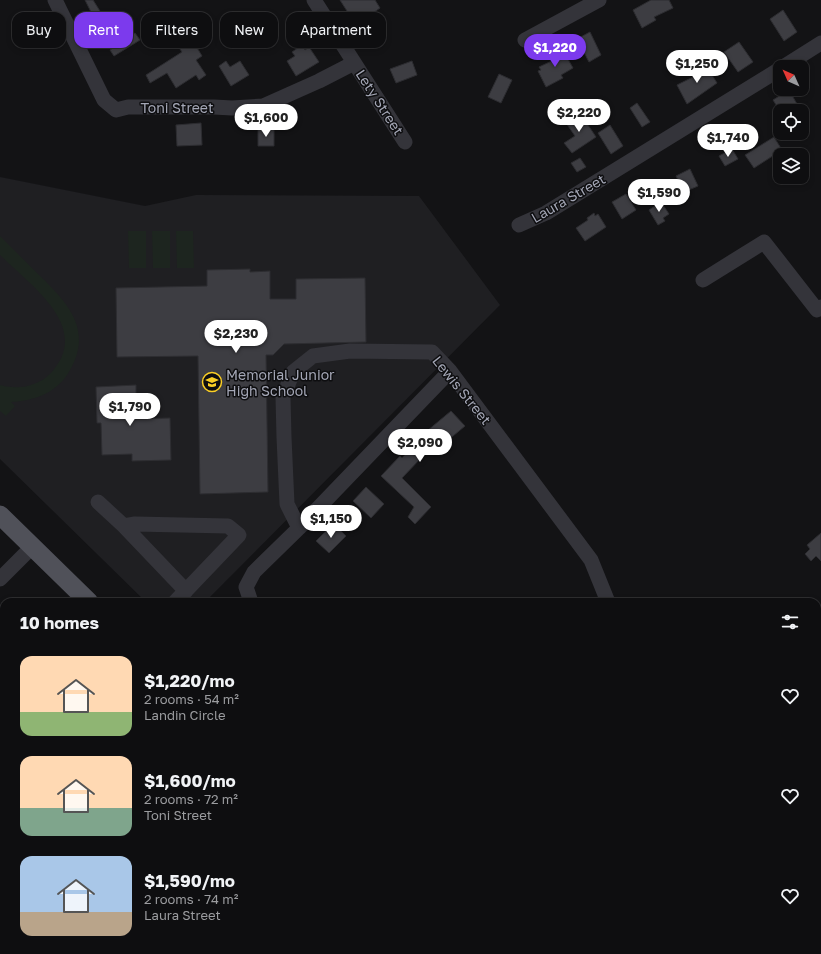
<!DOCTYPE html>
<html lang="en">
<head>
<meta charset="utf-8">
<style>
	:root { --surface:#0e0e10; --page:#1c1c1e; --text:#f1f3f6; --muted:#9b9c9f; --line:#2e2e30; --accent:#7c3aed }
	body { margin:0; font-family:"Golos Text",sans-serif; background:var(--page); color:var(--text); height:100vh; display:flex; flex-direction:column; font-size:15px; white-space:nowrap }
	* { box-sizing:border-box; margin:0 }
	p { font-size:13px; color:var(--muted) }
	.icon { flex:none; width:22px; height:22px; fill:none; stroke:currentColor; stroke-width:2; stroke-linecap:round; stroke-linejoin:round }
	.map { position:relative; flex:1; overflow:hidden }
	.side { position:absolute; left:0px; top:598px; width:821px; height:356px; display:flex; flex-direction:column; background:var(--surface); border-radius:12px 12px 0 0; box-shadow:0 2px 6px #0003,0 0 0 1px var(--line) }
	.side>* { flex:none }
	.hud { position:absolute; left:12px; top:12px; width:400px; height:36px; display:flex; gap:8px }
	.needle { width:26px; rotate:315deg }
	.controls { position:absolute; left:773px; top:60px; display:grid; gap:8px }
	.controls a { display:grid; place-items:center; width:36px; height:36px; border-radius:8px; background:var(--surface); box-shadow:0 2px 6px #0003,0 0 0 1px var(--line); font-size:20px }
	.price { position:absolute; translate:-50% -34px; padding:0 9px; border-radius:14px; background:#fff; color:#222; font-size:13px; line-height:26px; filter:drop-shadow(0 1px 2px #0008) }
	.price::after { content:''; position:absolute; left:50%; top:24px; width:12px; height:9px; margin-left:-6px; background:inherit; clip-path:polygon(0 0,100% 0,50% 100%) }
	.price.current { background:var(--accent); color:#fff }
	ul { padding:0; list-style:none }
	li { display:flex; align-items:center; gap:12px; height:100px; padding:0 20px }
	li span { display:grid; place-items:center; flex:none; width:112px; height:80px; border-radius:12px; color:#555 }
	li>.icon { margin-inline-start:auto }
	span .icon { width:48px; height:48px; fill:#fffc; stroke-width:1 }
	li b { font-size:17px }
	h2 { display:flex; justify-content:space-between; align-items:center; height:48px; padding:0 20px; font-size:17px }
	.pill { padding:0 14px; border-radius:12px; background:var(--surface); box-shadow:0 2px 6px #0003,0 0 0 1px var(--line); font-size:14px; line-height:36px }
	.pill.current { background:var(--accent); color:#fff }
	.map>svg:first-child { display:block }
	.built { fill:#1f1f22 }
	.green { fill:#1d251f }
	.building { fill:#3d3d42; stroke:#2d2d31 }
	.lines { fill:none; stroke-linecap:round; stroke-linejoin:round }
	.minor { stroke:#34343a; stroke-width:15 }
	.major { stroke:#505159; stroke-width:19 }
	.labels { text-anchor:middle; dominant-baseline:central; stroke-width:3; stroke-linejoin:round; paint-order:stroke }
	.street-label { font-size:14px; fill:#a4a7b6; stroke:#0e0e10 }
	.poi-label { font-size:14px; fill:#a4a7b6; stroke:#0e0e10; text-anchor:start }
</style>
</head>
<body>
<div class="map">
<svg width="821" height="954" viewBox="0 0 821 954">
	<rect width="100%" height="100%" fill="#131315"/>
	<path class="built" d="M0,177l145,29 51,-11 223,1 81,109 -295,297h-59l-146,-143z"/>
	<path class="green" d="M128,231h18v37h-17z
		M152,231h18v37h-17z
		M176,231h17l1,37h-17z
		M0,236c13,13 26,26 39,39 30,29 56,57 28,100 -13,19 -34,26 -56,27l4,4 -9,10 -6,-5v-26c18,5 37,2 51,-12 42,-46 -21,-88 -51,-118z"/>
	<path class="building" d="M85,0h8l17,27 -16,9 -8,-14 8,-4z
		M340,0h35l5,8 -7,5 7,13 -11,6 2,3 -11,6 -1,-3 -2,1 -5,-10 1,-1 -9,-14 3,-3z
		M651,0h18l4,8 -19,9 2,3 -14,8 -9,-18z
		M783,10l14,22 -13,9 -14,-22z
		M590,32l11,23 -12,7 -12,-23z
		M135,33l5,7 -26,16 -4,-6 3,-2 -2,-4 8,-5 2,3z
		M193,41l9,15 -6,4 10,15 -7,5 -3,-5 -20,13 -9,-15 -17,10 -4,-8 36,-23 -2,-3z
		M739,42l14,20 -15,10 -14,-20z
		M302,45l3,5 4,-3 10,15 -23,14 -9,-15 8,-5 -3,-4z
		M561,47l12,21 -12,7 2,3 -17,9 -8,-16 3,-1 -2,-3 19,-9 -4,-7z
		M226,61l4,6 10,-6 9,14 -18,11 -12,-20z
		M412,61l5,14 -21,8 -6,-14z
		M704,62l13,21 -30,21 -10,-19 20,-10 -4,-6z
		M499,74l13,6 -11,23 -13,-6z
		M789,90l12,21h-21l-7,-11z
		M637,103l13,19 -8,5 -12,-19z
		M580,113l16,24 -24,16 -8,-10 11,-7 -9,-13z
		M201,123l1,22 -25,1 -1,-21z
		M610,125l13,21 -12,8 -13,-21z
		M258,129h16v17h-16z
		M774,137l8,13 -28,18 -9,-13z
		M732,149l6,10 -13,7 -6,-10z
		M580,158l6,9 -9,5 -6,-9z
		M690,169l8,17 -14,6 -8,-16z
		M626,194l10,16 -14,9 -10,-17z
		M661,202l8,12 -6,4 2,3 -7,4 -9,-15z
		M594,213l1,3 3,-2 8,13 -21,14 -9,-13 12,-8 -1,-2z
		M250,269v3l20,-1v28h26v-20l69,-1 1,64 -82,2 -11,11h-7l2,137 -68,2 -2,-138 -81,1 -1,-69 91,-2v-16z
		M136,385v34l34,-1 1,42 -39,1v-7l-30,1 -1,-32h-4l-1,-36z
		M451,411l14,15 -18,15 -5,-5 -40,42 29,29 -16,17 -7,-7 6,-10 -33,-31 19,-20 2,2 25,-27z
		M366,487l18,17 -13,14 -18,-17z
		M335,525l11,11 -17,17 -13,-12 13,-13 2,1z
		M821,533v28l-5,-5 -5,5 -6,-7 5,-5 -3,-4z"/>
	<g class="lines">
		<path class="minor" d="M55,0l49,100 12,10 12,-3h86l18,1 31,-2 56,-25 35,-18
			M314,0l91,142
			M525,40l74,-40
			M783,67l38,-24
			M519,225l27,-12 234,-144
			M703,280l61,-38 53,68 4,-3
			M98,502l26,24 11,-2 93,2 11,9 -64,67
			M124,526l62,65
			M299,528l-12,-24 -3,-67 -1,-40 10,-25 20,-16 37,-5 82,1 18,19 141,189 17,42
			M0,579l32,-32
			M251,602l-5,-15 8,-15 45,-44 151,-157
			M817,732l4,-1
			M156,954h23"/>
		<path class="major" d="M0,515l89,87
			M817,907l4,-1
			M817,924l4,-1
			M357,950l1,4
			M329,954l4,-4
			M541,954l28,-4
			M659,954l22,-4"/>
	</g>
	<defs>
		<symbol id="school-ring" viewBox="-11 -11 22 22"><circle r="9.5" fill="#0e0e10" stroke="#fbcf25" stroke-width="1.5"/><path d="M0-5L7-2L0 1L-7-2ZM-4 1L0 2.5L4 1V4Q0 6-4 4Z" fill="#fbcf25"/></symbol>
	</defs>
	<g fill-rule="evenodd">
		<use href="#school-ring" x="201" y="371" width="22" height="22"/>
	</g>
	<g class="labels">
		<g class="street-label">
			<text transform="translate(380 102) rotate(57)">Lety Street</text>
			<text x="177" y="107">Toni Street</text>
			<text transform="translate(568 198) rotate(-30)">Laura Street</text>
			<text transform="translate(462 390) rotate(51)">Lewis Street</text>
		</g>
		<g class="poi-label">
			<text x="226" y="374">Memorial Junior<tspan x="226" dy="16">High School</tspan></text>
		</g>
	</g>
</svg>
<div class="controls">
<a><svg class="needle" viewBox="-14 -14 28 28"><path d="M0-13l5 13h-10z" fill="#e53935"/><path d="M0 13l5-13h-10z" fill="#9b9c9f"/></svg></a>
<a><svg class="icon" aria-label="locate" viewBox="0 0 24 24"><circle cx="12" cy="12" r="6"/><path d="M12 2v4M12 18v4M2 12h4M18 12h4"/></svg></a>
<a><svg class="icon" aria-label="layers" viewBox="0 0 24 24"><path d="M12 4l9 5-9 5-9-5zM3 14l9 5 9-5"/></svg></a>
</div>
<b class="price current" style="left:555px;top:68px">$1,220</b>
<b class="price" style="left:697px;top:84px">$1,250</b>
<b class="price" style="left:579px;top:133px">$2,220</b>
<b class="price" style="left:266px;top:138px">$1,600</b>
<b class="price" style="left:728px;top:158px">$1,740</b>
<b class="price" style="left:659px;top:213px">$1,590</b>
<b class="price" style="left:236px;top:354px">$2,230</b>
<b class="price" style="left:130px;top:427px">$1,790</b>
<b class="price" style="left:420px;top:463px">$2,090</b>
<b class="price" style="left:331px;top:539px">$1,150</b>
<div class="hud">
<a class="pill">Buy</a>
<a class="pill current">Rent</a>
<a class="pill">Filters</a>
<a class="pill">New</a>
<a class="pill">Apartment</a>
</div>
<section class="side">
<h2>10 homes<svg class="icon" aria-label="filters" viewBox="0 0 24 24"><path d="M4 7h16M4 17h16"/><circle cx="9" cy="7" r="2"/><circle cx="15" cy="17" r="2"/></svg></h2>
<ul>
<li><span style="background:linear-gradient(#ffd9b3 70%,#8fb573 0)"><svg class="icon" aria-label="home" viewBox="0 0 24 24"><path d="M3 11l9-7 9 7M6 9v11h12V9"/></svg></span><div><b>$1,220/mo</b><p>2 rooms · 54 m²</p><p>Landin Circle</p></div><svg class="icon" aria-label="heart" viewBox="0 0 24 24"><path d="M12 20l-8-8c-3-5 5-10 8-4 3-6 11-1 8 4z"/></svg></li>
<li><span style="background:linear-gradient(#ffd9b3 65%,#7fa58c 0)"><svg class="icon" aria-label="home" viewBox="0 0 24 24"><path d="M3 11l9-7 9 7M6 9v11h12V9"/></svg></span><div><b>$1,600/mo</b><p>2 rooms · 72 m²</p><p>Toni Street</p></div><svg class="icon" aria-label="heart" viewBox="0 0 24 24"><path d="M12 20l-8-8c-3-5 5-10 8-4 3-6 11-1 8 4z"/></svg></li>
<li><span style="background:linear-gradient(#a9c7e8 70%,#b9a48a 0)"><svg class="icon" aria-label="home" viewBox="0 0 24 24"><path d="M3 11l9-7 9 7M6 9v11h12V9"/></svg></span><div><b>$1,590/mo</b><p>2 rooms · 74 m²</p><p>Laura Street</p></div><svg class="icon" aria-label="heart" viewBox="0 0 24 24"><path d="M12 20l-8-8c-3-5 5-10 8-4 3-6 11-1 8 4z"/></svg></li>
</ul>
</section>
</div>
</body>
</html>
